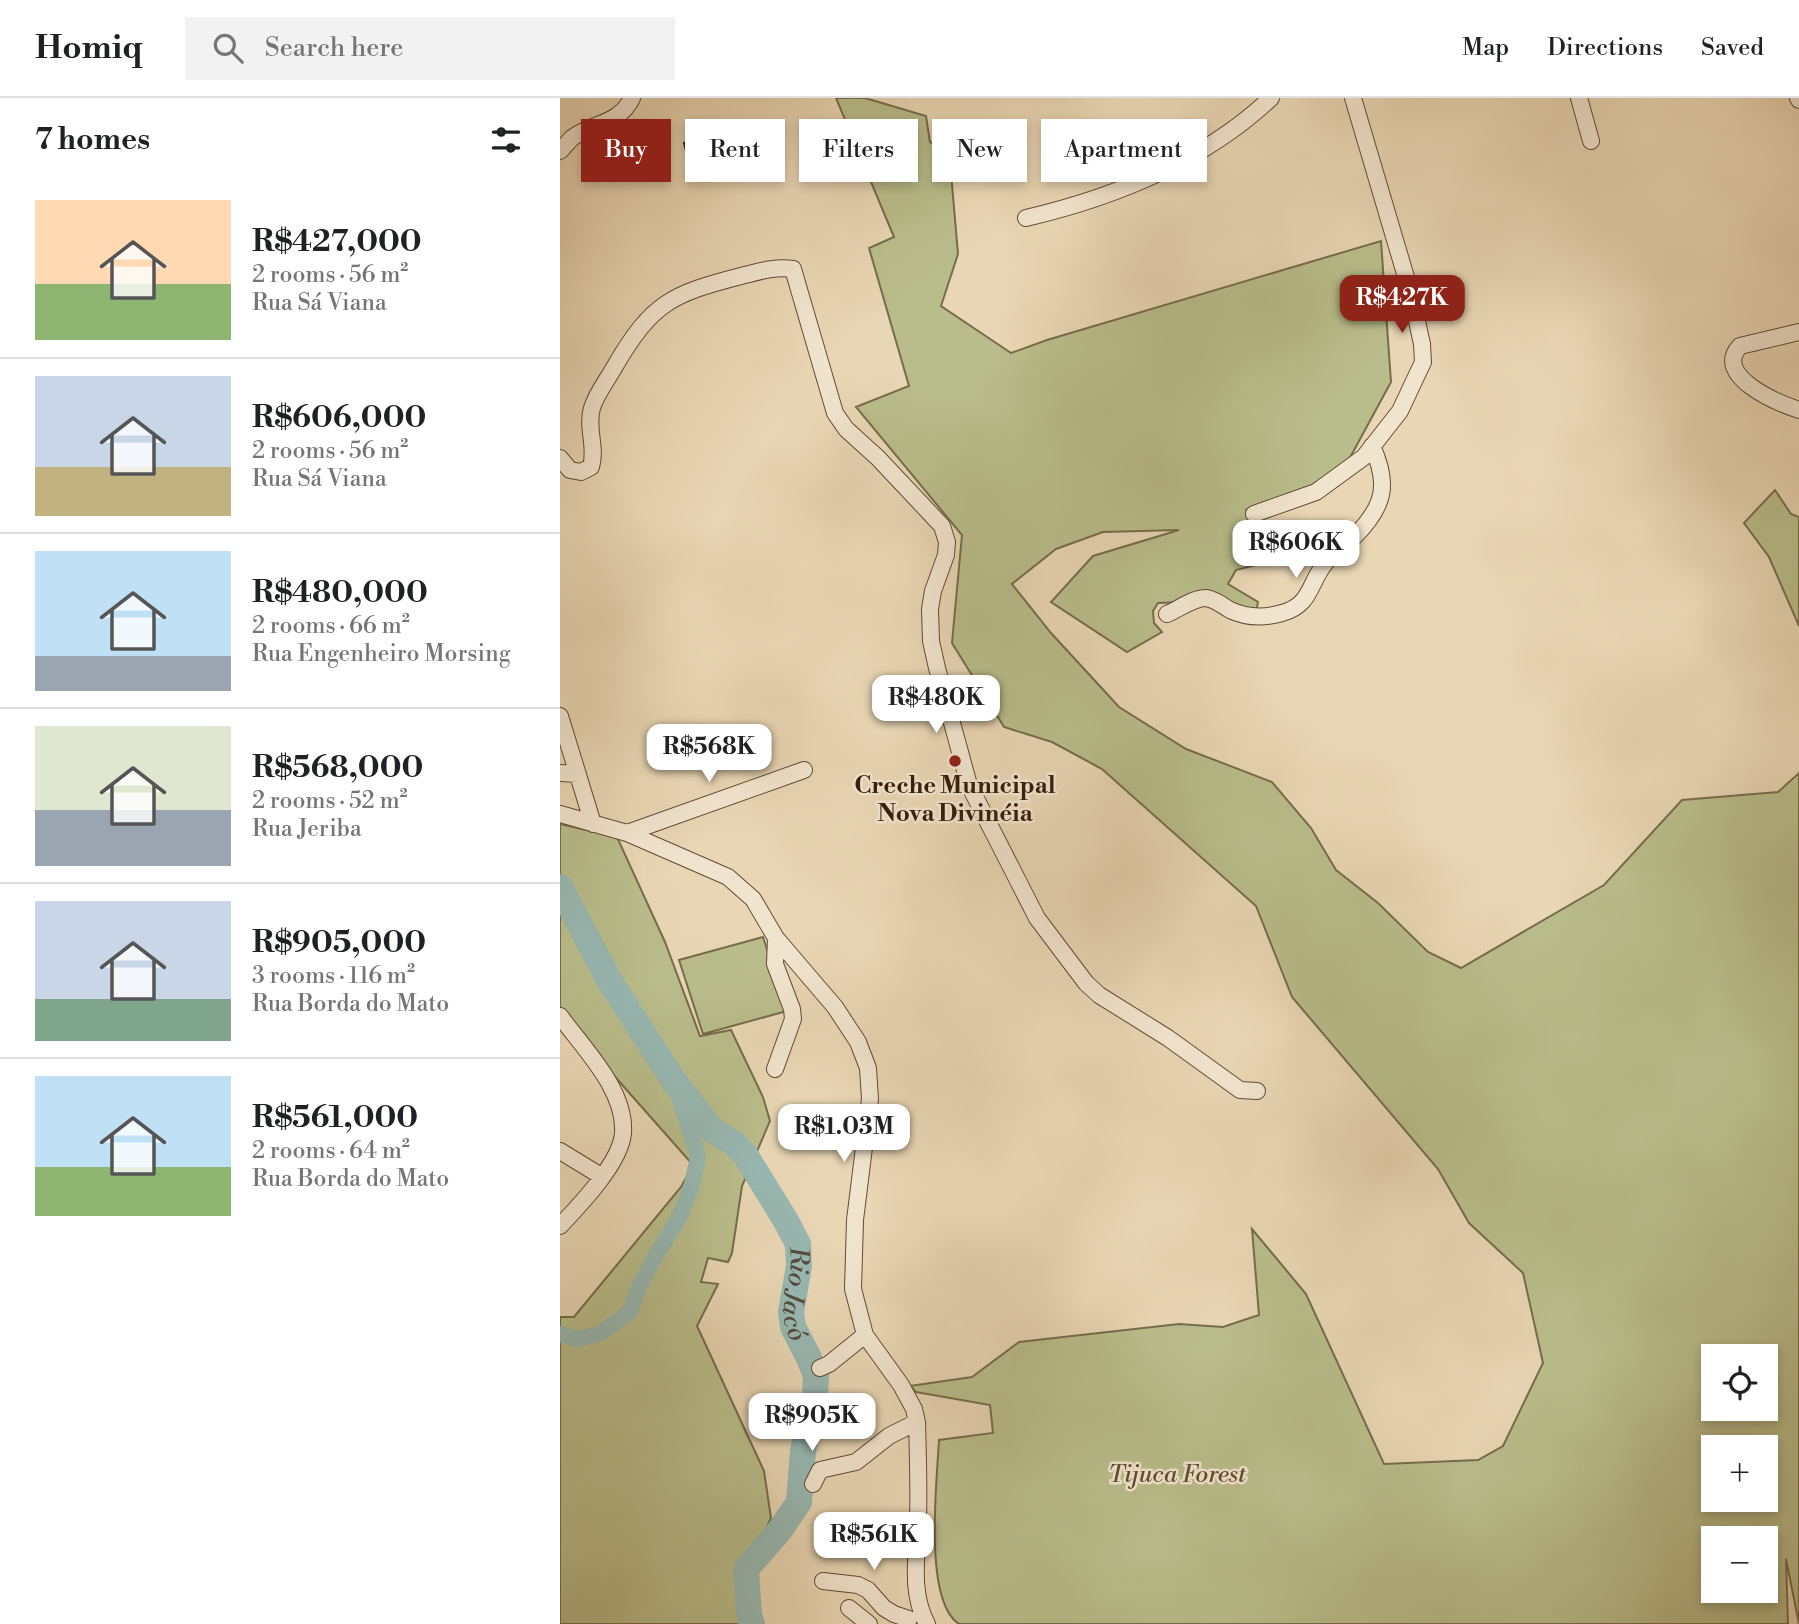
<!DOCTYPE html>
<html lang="en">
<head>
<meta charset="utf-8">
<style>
	:root { --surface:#fff; --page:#f2f2f2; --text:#202124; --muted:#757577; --line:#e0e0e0; --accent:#8f2418 }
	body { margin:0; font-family:"Libre Bodoni",serif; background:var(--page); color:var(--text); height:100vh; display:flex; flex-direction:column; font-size:26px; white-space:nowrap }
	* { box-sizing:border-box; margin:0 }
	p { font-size:23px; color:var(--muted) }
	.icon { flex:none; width:38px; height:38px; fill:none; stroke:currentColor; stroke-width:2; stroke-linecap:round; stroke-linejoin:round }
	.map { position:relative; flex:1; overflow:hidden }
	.drawer { display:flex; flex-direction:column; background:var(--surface); width:560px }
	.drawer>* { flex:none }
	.banner { position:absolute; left:21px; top:21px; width:665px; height:63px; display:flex; gap:14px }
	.buttons { position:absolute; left:1141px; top:1246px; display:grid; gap:14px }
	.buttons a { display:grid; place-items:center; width:77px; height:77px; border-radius:0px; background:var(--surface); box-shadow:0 4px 10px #0003; font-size:35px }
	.price { position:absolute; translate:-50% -60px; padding:0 16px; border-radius:14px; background:#fff; color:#222; font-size:23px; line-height:46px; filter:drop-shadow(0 2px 4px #0008) }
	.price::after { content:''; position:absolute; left:50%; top:42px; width:21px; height:16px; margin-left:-10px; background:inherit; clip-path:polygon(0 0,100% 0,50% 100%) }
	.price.selected { background:var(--accent); color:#fff }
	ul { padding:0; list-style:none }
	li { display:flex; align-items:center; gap:21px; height:175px; padding:0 35px }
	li+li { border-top:2px solid var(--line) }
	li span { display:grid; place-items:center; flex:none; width:196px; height:140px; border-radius:0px; color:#555 }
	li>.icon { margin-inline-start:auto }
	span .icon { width:84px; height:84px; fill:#fffc; stroke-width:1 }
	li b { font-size:30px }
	h2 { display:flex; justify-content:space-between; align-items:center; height:84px; padding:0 35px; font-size:30px }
	.pill { padding:0 24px; border-radius:0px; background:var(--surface); box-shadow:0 4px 10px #0003; font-size:24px; line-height:63px }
	.pill.selected { background:var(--accent); color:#fff }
	header { display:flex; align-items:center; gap:42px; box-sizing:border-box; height:98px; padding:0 35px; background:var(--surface); border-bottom:2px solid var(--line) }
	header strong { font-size:33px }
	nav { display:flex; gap:38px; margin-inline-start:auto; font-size:24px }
	.search { width:490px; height:63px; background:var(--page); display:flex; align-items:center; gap:18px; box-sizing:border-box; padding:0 24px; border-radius:0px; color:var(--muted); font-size:26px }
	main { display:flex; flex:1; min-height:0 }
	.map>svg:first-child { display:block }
	.green { fill:#b9bd8b; stroke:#776c4b; stroke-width:2; fill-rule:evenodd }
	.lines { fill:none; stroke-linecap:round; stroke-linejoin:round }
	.canal { stroke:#98b8b2; stroke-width:16 }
	.river { stroke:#98b8b2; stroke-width:26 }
	.building { fill:#ce8d71; stroke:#351c0b; stroke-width:2 }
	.minor-casing { stroke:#624a35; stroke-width:18 }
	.minor { stroke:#f1e4ce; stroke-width:16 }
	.poi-dot { fill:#8f2418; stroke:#f1e4ce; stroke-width:2.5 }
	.labels { text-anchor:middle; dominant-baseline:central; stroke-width:5; stroke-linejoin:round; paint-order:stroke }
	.poi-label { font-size:24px; font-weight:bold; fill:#351c0b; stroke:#f1e4ce }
	.park-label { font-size:24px; font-style:italic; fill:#5d4c31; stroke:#f1e4ce }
	.water-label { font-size:26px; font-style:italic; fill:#534b3d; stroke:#f1e4ce }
</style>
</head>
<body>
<header>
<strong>Homiq</strong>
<div class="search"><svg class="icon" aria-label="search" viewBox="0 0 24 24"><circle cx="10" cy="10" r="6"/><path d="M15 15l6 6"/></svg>Search here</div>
<nav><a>Map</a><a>Directions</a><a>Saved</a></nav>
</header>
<main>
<section class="drawer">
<h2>7 homes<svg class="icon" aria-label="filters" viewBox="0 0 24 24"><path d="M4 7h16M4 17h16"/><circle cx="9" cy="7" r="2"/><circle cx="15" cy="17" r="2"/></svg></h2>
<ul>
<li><span style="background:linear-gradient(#ffd9b3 60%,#8fb573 0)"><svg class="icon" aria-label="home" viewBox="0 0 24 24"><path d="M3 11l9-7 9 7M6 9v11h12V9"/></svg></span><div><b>R$427,000</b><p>2 rooms · 56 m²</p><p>Rua Sá Viana</p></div></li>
<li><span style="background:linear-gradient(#c9d6e8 65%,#c2b280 0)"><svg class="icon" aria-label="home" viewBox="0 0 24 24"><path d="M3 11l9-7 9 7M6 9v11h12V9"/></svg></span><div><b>R$606,000</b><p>2 rooms · 56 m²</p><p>Rua Sá Viana</p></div></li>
<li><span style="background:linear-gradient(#bfe0f5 75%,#9aa5b1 0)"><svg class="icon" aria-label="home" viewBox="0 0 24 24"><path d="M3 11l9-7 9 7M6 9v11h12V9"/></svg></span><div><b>R$480,000</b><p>2 rooms · 66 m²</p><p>Rua Engenheiro Morsing</p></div></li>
<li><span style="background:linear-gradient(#dfe7d0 60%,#9aa5b1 0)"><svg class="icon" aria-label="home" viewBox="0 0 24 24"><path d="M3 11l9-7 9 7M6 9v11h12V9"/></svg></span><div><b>R$568,000</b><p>2 rooms · 52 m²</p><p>Rua Jeriba</p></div></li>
<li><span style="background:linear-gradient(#c9d6e8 70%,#7fa58c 0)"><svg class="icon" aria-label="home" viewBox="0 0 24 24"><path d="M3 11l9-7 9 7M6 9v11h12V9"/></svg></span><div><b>R$905,000</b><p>3 rooms · 116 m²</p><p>Rua Borda do Mato</p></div></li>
<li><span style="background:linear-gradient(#bfe0f5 65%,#8fb573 0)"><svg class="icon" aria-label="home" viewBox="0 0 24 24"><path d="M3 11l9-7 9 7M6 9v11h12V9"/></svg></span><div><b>R$561,000</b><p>2 rooms · 64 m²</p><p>Rua Borda do Mato</p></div></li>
</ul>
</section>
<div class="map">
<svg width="1239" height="1526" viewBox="0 0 1239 1526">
	<rect width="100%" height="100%" fill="#e9d6b4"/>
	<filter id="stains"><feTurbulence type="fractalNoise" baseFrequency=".00286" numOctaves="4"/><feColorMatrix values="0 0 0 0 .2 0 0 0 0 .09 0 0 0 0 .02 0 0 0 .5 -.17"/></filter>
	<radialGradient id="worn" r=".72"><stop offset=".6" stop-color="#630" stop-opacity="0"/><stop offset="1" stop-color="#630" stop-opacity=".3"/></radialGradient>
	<path class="green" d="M276,0h29l61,18 4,26 19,8 9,104 -17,52 70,47 36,-13 334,-99 10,141 -45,83 -48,28 -52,17 12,35 2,19 -24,6 -8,14 30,18 -2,10 -71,-10 -27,1 -5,8 1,12 8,9 -35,20 -76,-50 42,-46 86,-26 -76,2 -47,17 -44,35 39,49 68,74 67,42 86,33 39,46 25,42 42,33 50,49 33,16 143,-83 78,-85 96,-8 21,-19v851l-13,-65 2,65h-829c-36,-23 -22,-144 -20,-184l54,-7 -3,-28 -74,-13 -6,-6 62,-9 47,-35 160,-18 44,3 36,-12 -7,-86 54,65 78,170 94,-4 25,-14 40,-83 -20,-90 -54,-50 -31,-54 -146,-172 -36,-91 -154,-137 -50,-27 -48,-15 -52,-84 10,-108 -106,-128 53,-21 -40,-138 25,-11zM1153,1258h53v53h-53zM1153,1349h53v53h-53zM1153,1440h53v53h-53z
		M1215,392l16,24 8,3v109l-30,-69 -25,-34z
		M0,726l57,13 48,105 35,94 31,-6 32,67 7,24 -28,65 -10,67 -4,9 -20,-4 -7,24 17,2 -21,42 67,145 7,47 -24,53v53h-187v-307h14l107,-130 12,-22 -122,-138 -11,-16z
		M203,839l24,74 -84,23 -24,-74z"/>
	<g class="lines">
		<path class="canal" d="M0,1236l18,5 23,-6 29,-21 8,-23 17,-32 24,-39 12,-30 7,-31 -24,-76"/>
		<path class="river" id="s1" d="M0,789l49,93 65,101 38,49 23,14 11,12 40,65 12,23 1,22 -8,46 2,15 16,31 7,18 -1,19 -12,56 -4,51 -19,28 -34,39 3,46 3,9"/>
	</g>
	<path class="building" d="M177,31l6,21 -54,13 -5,-20z"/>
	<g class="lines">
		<defs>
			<path id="minor" d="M1019,0l12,43
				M1238,0l1,2
				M0,53c4,-4 8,-9 12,-13 21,-16 47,-13 60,-40
				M466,120c90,-21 177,-56 245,-120
				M1239,234l-59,14c-28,30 38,57 59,64
				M0,360l10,12 11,2 10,-5c6,-20 -5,-39 1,-59 4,-14 16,-29 23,-42 37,-63 56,-72 126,-90 17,-4 34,-10 52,-7l42,144 11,16 32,29 64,68 5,16 -1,13 -13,36 -3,18 1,32 6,27 32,117 68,133 49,65 13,12 69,43 72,52 17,1
				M694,416l62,-22 48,-35 36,-46 23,-49 -1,-18 -11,-50 -58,-196
				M607,516c12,-5 26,-16 39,-16 9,1 17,8 24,12 17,8 35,8 52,3 30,-8 27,-31 44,-51 8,-9 19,-16 28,-25 30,-30 36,-52 18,-91
				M0,618l33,108
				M0,675l18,1
				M0,716l67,19 101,44 25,22 23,39 59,69 23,35 10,26 2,31 -15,121 -2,69 12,46 36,50 13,24 3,13c1,33 2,66 1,99 -1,34 -8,72 9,103
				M67,735l177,-63
				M0,918c24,33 66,74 63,117 -2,29 -43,72 -63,93
				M215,971l18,-50 -1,-10 -17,-45 1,-26
				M0,1053l41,25
				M260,1270l9,-4 36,-29
				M253,1386l7,-14 36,-8 33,-26 28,-14
				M263,1483l35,4 10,5 16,18 10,6 15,5
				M289,1510l20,16"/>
		</defs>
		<use href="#minor" class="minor-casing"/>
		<use href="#minor" class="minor"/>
	</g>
	<circle class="poi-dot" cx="395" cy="663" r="7"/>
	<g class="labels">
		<g class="poi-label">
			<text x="395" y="688">Creche Municipal<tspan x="395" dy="28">Nova Divinéia</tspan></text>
		</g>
		<g class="park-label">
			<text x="617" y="1377">Tijuca Forest</text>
		</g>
		<g class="water-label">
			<text stroke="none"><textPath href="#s1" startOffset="483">Rio Jacó</textPath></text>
		</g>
	</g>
	<rect width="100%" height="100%" filter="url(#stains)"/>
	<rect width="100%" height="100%" fill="url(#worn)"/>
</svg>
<div class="buttons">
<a><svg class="icon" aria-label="locate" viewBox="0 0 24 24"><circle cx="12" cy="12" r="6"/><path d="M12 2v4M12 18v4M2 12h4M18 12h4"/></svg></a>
<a>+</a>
<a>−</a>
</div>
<b class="price selected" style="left:842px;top:237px">R$427K</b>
<b class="price" style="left:736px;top:482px">R$606K</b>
<b class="price" style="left:376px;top:637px">R$480K</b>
<b class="price" style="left:149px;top:686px">R$568K</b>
<b class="price" style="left:284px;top:1066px">R$1.03M</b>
<b class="price" style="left:252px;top:1355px">R$905K</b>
<b class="price" style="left:314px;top:1474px">R$561K</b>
<div class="banner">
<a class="pill selected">Buy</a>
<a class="pill">Rent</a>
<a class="pill">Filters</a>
<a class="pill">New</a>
<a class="pill">Apartment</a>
</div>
</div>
</main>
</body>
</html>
